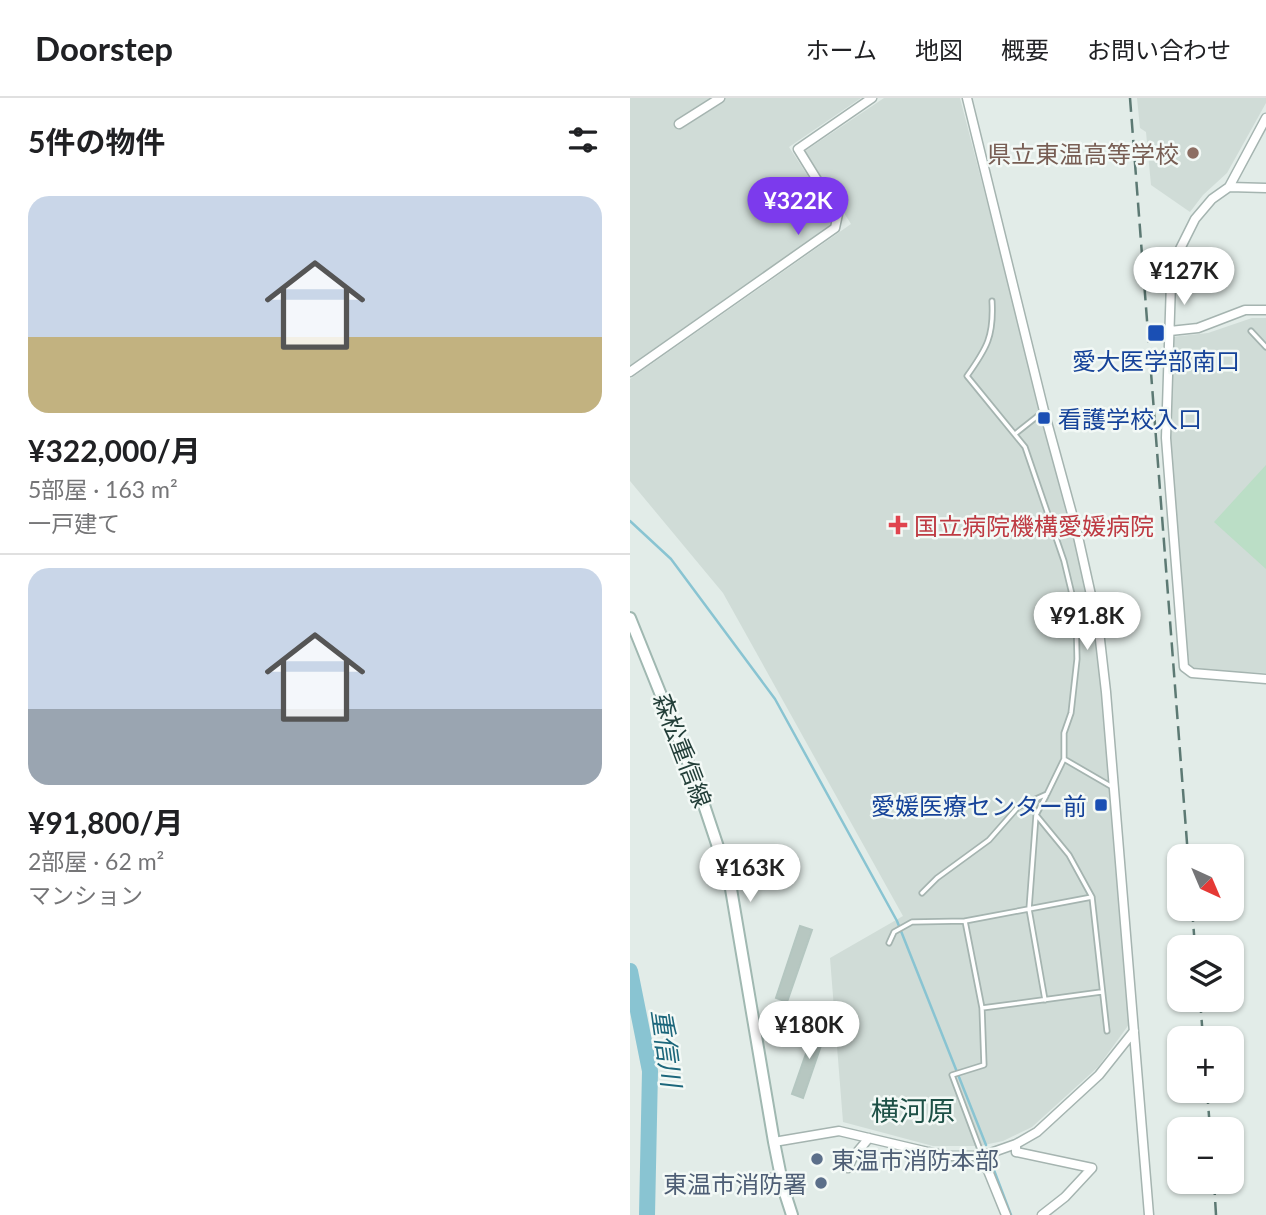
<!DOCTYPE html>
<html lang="ja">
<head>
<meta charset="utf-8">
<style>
	:root { --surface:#fff; --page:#f6f6f6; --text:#202124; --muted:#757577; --line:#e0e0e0; --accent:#7c3aed }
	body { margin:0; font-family:Lato,"Noto Sans JP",sans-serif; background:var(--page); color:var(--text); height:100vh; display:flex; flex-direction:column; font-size:26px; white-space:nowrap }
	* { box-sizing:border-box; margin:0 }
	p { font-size:23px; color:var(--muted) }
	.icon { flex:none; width:38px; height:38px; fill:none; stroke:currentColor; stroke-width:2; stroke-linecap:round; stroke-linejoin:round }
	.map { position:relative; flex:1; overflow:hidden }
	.details { display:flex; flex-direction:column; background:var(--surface); width:630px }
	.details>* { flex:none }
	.needle { width:46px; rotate:136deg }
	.tools { position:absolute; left:537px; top:746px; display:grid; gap:14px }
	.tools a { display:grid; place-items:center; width:77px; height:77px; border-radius:14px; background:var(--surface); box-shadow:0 2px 5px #0004; font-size:35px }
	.price { position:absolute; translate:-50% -60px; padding:0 16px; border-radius:24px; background:#fff; color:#222; font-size:23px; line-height:46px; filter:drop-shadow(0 2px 4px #0008) }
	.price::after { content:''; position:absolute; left:50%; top:42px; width:21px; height:16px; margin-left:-10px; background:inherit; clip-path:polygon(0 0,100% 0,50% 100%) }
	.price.selected { background:var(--accent); color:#fff }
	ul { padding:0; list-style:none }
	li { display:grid; align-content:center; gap:14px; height:371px; padding:0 28px }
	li+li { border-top:2px solid var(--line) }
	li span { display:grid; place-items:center; height:217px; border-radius:21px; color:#555 }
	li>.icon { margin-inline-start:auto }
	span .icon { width:126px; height:126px; fill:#fffc; stroke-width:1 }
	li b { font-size:30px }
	h2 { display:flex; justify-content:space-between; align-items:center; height:84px; padding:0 28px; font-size:30px }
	header { display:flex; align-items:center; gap:42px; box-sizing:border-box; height:98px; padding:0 35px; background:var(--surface); border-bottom:2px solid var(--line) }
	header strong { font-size:33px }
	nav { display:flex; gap:38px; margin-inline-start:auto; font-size:24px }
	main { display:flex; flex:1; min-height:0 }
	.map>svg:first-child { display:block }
	.built { fill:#d0dcd7 }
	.green { fill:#bbdec6 }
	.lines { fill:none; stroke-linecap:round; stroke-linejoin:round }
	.stream { stroke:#89c4d2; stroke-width:2.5 }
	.river { stroke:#89c4d2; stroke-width:16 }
	.building { fill:#b7c7c1; stroke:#b4c6c0; stroke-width:2 }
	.service-casing { stroke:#a5b4b0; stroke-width:7 }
	.minor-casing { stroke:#a5b4b0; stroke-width:11 }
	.secondary-casing { stroke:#a0b8b1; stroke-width:14 }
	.service { stroke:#fff; stroke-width:3.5 }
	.minor { stroke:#fff; stroke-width:8 }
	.secondary { stroke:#fff; stroke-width:10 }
	.rail { stroke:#5c7973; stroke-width:2.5; stroke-dasharray:14 7; stroke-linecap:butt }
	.education-dot { fill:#8d6e63; stroke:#f3f9f6; stroke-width:2.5 }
	.transit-dot { fill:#1a4fb4; stroke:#f3f9f6; stroke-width:2.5 }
	.health-dot { fill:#e0444e; stroke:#f3f9f6; stroke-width:2.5 }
	.service-dot { fill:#5c6f8a; stroke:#f3f9f6; stroke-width:2.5 }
	.labels { text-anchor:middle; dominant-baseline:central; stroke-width:5; stroke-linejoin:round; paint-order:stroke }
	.education-label { font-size:24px; fill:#785e54; stroke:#f3f9f6; text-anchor:end }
	.transit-label { font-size:24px; fill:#164399; stroke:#f3f9f6 }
	.health-label { font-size:24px; fill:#be3a42; stroke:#f3f9f6; text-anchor:start }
	.street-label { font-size:24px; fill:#223e38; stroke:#f3f9f6 }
	.service-label { font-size:24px; fill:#4e5e75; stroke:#f3f9f6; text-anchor:start }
	.water-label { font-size:26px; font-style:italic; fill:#1b667b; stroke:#f3f9f6 }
	.quarter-label { font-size:28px; fill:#1d5046; stroke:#f3f9f6 }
</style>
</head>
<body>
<header>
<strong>Doorstep</strong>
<nav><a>ホーム</a><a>地図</a><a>概要</a><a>お問い合わせ</a></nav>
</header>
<main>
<section class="details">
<h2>5件の物件<svg class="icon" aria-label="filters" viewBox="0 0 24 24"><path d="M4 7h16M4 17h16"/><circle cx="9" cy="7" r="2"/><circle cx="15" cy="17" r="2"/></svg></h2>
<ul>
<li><span style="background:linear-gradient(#c9d6e8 65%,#c2b280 0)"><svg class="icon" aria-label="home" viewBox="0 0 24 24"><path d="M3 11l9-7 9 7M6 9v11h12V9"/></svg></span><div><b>¥322,000/月</b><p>5部屋 · 163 m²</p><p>一戸建て</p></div></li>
<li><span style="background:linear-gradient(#c9d6e8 65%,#9aa5b1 0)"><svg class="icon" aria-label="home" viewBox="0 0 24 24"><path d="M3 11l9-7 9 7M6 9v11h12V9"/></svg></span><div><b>¥91,800/月</b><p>2部屋 · 62 m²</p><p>マンション</p></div></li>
</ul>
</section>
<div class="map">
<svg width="636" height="1117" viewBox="0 0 636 1117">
	<rect width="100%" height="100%" fill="#e2ece8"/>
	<path class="built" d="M0,0h231l-72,49 45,69 -2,10 -202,141z
		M254,0h76l113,435 21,98 9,55 27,337 -32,44 -66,60 -29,14 -24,5h-46l-90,-24 -13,-164 73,-42 -180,-323 -93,-112v-102l221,-155 -46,-73z
		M507,0h129v5l-39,70 -24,22 -13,17 -39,-27 -5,-53 -6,-4z
		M622,220h14v355l-73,-3 -6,-8 -17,-225 2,-100 36,-4z"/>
	<path class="green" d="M636,367v104l-52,-47z"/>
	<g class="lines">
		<path class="stream" d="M0,423l41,38 104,140 122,222 89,224
			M359,1059l22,58"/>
		<path class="river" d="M0,873l20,100 -3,144"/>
	</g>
	<path class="building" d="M170,828l12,4 -25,72 -11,-4z
		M186,927l11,3 -24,70 -11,-4z"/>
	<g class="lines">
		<defs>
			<path id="service" d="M621,233l15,16
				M385,336l29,-23
				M434,661l50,29
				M407,718l32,39 23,42
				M292,795l15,-15 52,-38 29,-33 29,-13 17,-35v-26l7,-20 6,-54 -1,-48 -12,-50 -39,-114 -58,-71c20,-28 27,-40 25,-75
				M335,823l17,87 2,57 -32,10 30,80
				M259,845l5,-11 18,-10 53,-1 127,-24 15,134
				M415,902l-16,-91 7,-94 10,-19
				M352,910l119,-16"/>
			<path id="minor" d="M337,0l77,313 33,121 22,99 7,61 43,523
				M636,20l-37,69 -17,12 -17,20 -17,34 -7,29 -5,156 18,229 8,6 74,6
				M49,26l41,-26
				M599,89l37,1
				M540,233l28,-3 47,-18h21
				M0,274l205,-144 3,-14 -40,-65 74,-51
				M144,1044l65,-11 89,21 19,4h35l34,-12 21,-12 62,-57 35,-44
				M386,1046v8l76,16 -27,29 -23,18
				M352,1058l24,59
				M218,1070l5,-11 16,-19
				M126,1083l24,-5"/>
			<path id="secondary" d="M0,520l68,169 32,96 44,259 9,45 9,28"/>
		</defs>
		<use href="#service" class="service-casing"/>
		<use href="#minor" class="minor-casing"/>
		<use href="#secondary" class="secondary-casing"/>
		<use href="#service" class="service"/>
		<use href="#minor" class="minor"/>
		<use href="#secondary" class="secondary"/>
		<path class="rail" d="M500,0l58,758
			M562,810l3,39
			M570,901l3,39
			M577,992l3,39
			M584,1083l2,34"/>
	</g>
	<circle class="education-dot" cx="563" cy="55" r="7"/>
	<g class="transit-dot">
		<rect x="517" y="226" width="18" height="18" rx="3.5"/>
		<rect x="407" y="313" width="14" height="14" rx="3.5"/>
		<rect x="464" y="700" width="14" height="14" rx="3.5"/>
	</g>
	<path class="health-dot" d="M264.5 416.5h7v7h7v7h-7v7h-7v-7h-7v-7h7z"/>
	<g class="service-dot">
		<circle cx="187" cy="1061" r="7"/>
		<circle cx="191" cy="1085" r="7"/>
	</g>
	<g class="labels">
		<g class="education-label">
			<text x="549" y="55">県立東温高等学校</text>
		</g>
		<g class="transit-label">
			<text x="526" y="262">愛大医学部南口</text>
			<text x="428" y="320" text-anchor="start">看護学校入口</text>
			<text x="457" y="707" text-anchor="end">愛媛医療センター前</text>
		</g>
		<g class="health-label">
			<text x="284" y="427">国立病院機構愛媛病院</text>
		</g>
		<g class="street-label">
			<text transform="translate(53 652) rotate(69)">森松重信線</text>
		</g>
		<g class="service-label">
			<text x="201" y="1061">東温市消防本部</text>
			<text x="177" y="1085" text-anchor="end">東温市消防署</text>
		</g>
		<g class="water-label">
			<text transform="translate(37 950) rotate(82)">重信川</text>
		</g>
		<g class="quarter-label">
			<text x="283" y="1012">横河原</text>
		</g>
	</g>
</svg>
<div class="tools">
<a><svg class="needle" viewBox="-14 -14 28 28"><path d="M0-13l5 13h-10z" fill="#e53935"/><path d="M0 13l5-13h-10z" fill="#757577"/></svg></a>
<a><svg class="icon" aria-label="layers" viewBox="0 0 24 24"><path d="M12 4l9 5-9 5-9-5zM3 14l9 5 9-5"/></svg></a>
<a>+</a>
<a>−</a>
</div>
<b class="price selected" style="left:168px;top:139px">¥322K</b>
<b class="price" style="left:554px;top:209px">¥127K</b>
<b class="price" style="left:457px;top:554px">¥91.8K</b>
<b class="price" style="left:120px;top:806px">¥163K</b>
<b class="price" style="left:179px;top:963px">¥180K</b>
</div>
</main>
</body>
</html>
